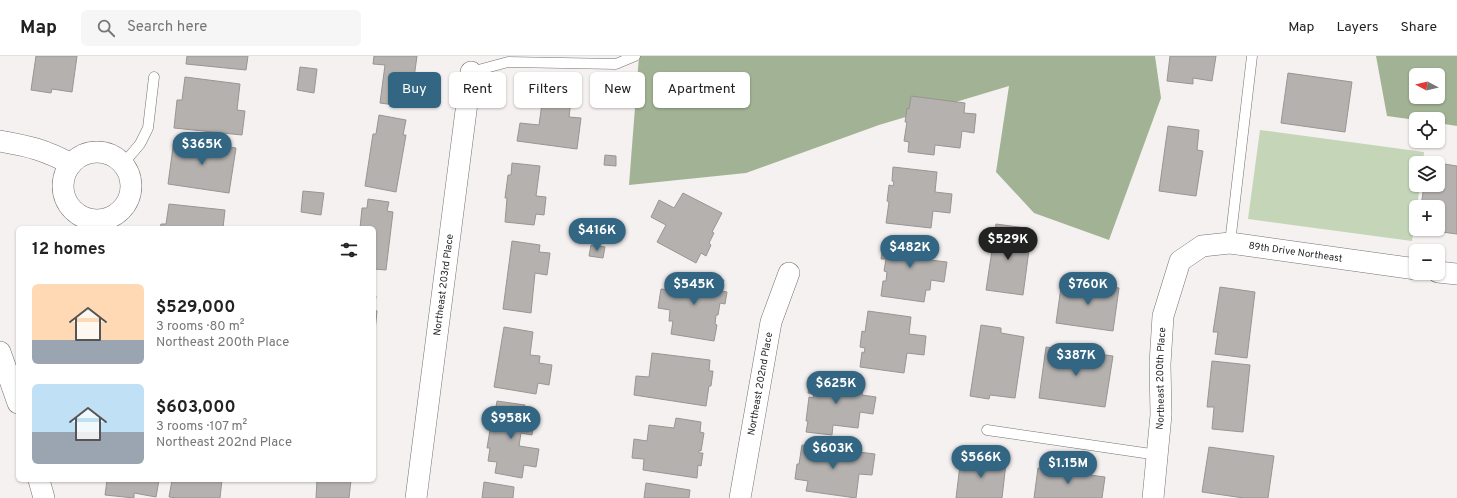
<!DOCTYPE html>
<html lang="en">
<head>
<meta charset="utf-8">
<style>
	:root { --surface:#fff; --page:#f6f6f6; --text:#222; --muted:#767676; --line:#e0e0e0; --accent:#336683 }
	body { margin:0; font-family:Overpass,sans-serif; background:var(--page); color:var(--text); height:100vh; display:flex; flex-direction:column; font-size:15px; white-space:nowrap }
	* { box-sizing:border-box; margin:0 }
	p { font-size:13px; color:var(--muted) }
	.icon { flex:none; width:22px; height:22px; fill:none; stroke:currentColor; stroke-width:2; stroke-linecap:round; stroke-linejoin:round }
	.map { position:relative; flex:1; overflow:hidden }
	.sheet { position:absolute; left:16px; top:170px; width:360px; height:256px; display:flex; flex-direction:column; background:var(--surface); border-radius:6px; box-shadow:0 1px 3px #0004 }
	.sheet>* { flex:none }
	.hud { position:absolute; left:388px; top:16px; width:380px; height:36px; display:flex; gap:8px }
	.needle { width:26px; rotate:277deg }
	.controls { position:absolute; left:1409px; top:12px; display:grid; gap:8px }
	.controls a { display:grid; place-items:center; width:36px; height:36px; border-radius:6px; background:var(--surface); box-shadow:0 1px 3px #0004; font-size:20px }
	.price { position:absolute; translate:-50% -34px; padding:0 9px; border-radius:14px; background:var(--accent); color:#fff; font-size:13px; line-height:26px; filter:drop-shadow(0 1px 2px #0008) }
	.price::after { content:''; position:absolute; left:50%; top:24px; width:12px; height:9px; margin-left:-6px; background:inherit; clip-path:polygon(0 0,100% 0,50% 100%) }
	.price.current { background:#222; color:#fff }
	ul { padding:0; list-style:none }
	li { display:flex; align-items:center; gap:12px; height:100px; padding:0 16px }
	li span { display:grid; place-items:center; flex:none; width:112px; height:80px; border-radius:6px; color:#555 }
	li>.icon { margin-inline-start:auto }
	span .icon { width:48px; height:48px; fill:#fffc; stroke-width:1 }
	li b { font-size:17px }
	h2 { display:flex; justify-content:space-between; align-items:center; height:48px; padding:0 16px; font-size:17px }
	.tag { padding:0 14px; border-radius:6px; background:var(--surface); box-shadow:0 1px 3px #0004; font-size:14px; line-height:36px }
	.tag.current { background:var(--accent); color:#fff }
	header { display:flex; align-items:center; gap:24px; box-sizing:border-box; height:56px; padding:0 20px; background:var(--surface); border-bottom:1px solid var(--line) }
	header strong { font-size:19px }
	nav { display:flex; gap:22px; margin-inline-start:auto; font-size:14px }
	.search { width:280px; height:36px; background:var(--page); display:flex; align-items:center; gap:10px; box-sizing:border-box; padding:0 14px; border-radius:6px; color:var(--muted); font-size:15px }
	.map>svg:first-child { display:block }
	.green { fill:#c4d5b8 }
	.forest { fill:#a1b394; fill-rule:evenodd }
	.building { fill:#b4b1af; stroke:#989593 }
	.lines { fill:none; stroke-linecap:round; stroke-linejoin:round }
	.service-casing { stroke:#767372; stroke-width:11 }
	.minor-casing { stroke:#767372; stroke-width:22 }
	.service { stroke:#fff; stroke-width:10 }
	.minor { stroke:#fff; stroke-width:21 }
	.labels { text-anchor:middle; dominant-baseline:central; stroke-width:3; stroke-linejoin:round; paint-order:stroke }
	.street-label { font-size:10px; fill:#2a2828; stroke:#f5f1f0 }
</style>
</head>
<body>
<header>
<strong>Map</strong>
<div class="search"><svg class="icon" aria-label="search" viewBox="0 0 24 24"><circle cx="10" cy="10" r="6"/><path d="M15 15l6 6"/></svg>Search here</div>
<nav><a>Map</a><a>Layers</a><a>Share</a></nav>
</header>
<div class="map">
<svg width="1457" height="442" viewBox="0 0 1457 442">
	<rect width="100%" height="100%" fill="#f5f1f0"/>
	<path class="green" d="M1260,74l164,22 -1,11h-7v22h4l-8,56 -164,-22z"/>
	<path class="forest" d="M639,0h516l6,42 -52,142 -75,-27 -38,-41 13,-86 -130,39 -133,48 -117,12z
		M1376,0h81v70l-19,-3v-4l-22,1 -29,-4zM1416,19h22v22h-22z"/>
	<path class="building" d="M36,0h41l-5,36 -20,-3 -1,4 -20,-3z
		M187,0h61l-2,14 -60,-6z
		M374,0h43l-7,51 -30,-4 5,-38 -12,-1z
		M1170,0h46l-4,25 -19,-3v6l-26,-3z
		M300,11l17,2 -3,24 -17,-3z
		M1288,17l64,9 -7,50 -64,-9z
		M185,21l55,7 -3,26 8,1 -3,24 -68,-7 3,-28h5z
		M543,40l28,4 -2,17 12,1 -4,31 -60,-8 3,-18 19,2z
		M911,40l54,7 -1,10 12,1 -2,19 -12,-2 -2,17 -25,-3 -1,10 -26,-3 1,-10 -5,-1 3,-19h-2l2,-14 2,1z
		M379,59l27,5 -3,15h3l-10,57 -31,-6 8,-52h3z
		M1168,70l31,4 -2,20 6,1 -7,45 -37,-5z
		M174,84l62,8 -7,45 -61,-9z
		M605,99l11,1v10l-12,-1z
		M512,107l28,3 -4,30 10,1 -2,18 -8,-1 -2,11 -29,-3 2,-24h-2l3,-23h3z
		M1438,107l19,3v68l-38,-5h19v-22h-17l3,-22h14z
		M893,111l44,5 -2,20 17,2 -2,19 -17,-2 -2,17 -45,-5 3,-21 -2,-1 2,-16 4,1 1,-4 -2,-1z
		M303,135l21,2 -3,22 -20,-3z
		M683,137l39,20 -10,19 2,1 -5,10 2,2 -5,11 -5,-3 -5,10 -39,-21 9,-17 -15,-8 8,-17 15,8z
		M368,143l21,3 -2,9 6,1 -7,58 -12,-1v-41h-14l2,-20h5z
		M169,148l56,6 -2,18h-63l1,-4h5z
		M996,168l30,4 -3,21 6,1 -6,45 -37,-5z
		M890,180l43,6 -3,18 17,2 -3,20 -13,-2 -1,10h-4l-2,12 -43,-6 2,-15h3l1,-9 -3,-1 2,-12h-5l2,-13 5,1z
		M512,185l28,4 -1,7 11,1 -3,22 -12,-2 -4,40 -28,-4z
		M591,189l14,2 -2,11 -14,-2z
		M681,217l43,7 -2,11 5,1 -2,12 -5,-1 -2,12h-2l-1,9 2,1 -3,16 -43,-7 2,-13h-4l1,-11 -12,-2 3,-19 17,2z
		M1062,224l57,8 -6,43 -57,-8z
		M1220,231l35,5 -8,66 -32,-4 3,-22h-5z
		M374,240h2l-2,14 3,1 -3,30z
		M868,255l43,6 -2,17 17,2 -2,19 -17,-2 -3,20 -44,-6 2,-15 2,1 1,-5 -5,-1 2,-16 3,1z
		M981,269l20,3v5l23,4 -9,61 -25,-3 -1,4 -19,-3z
		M504,271l29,5 -3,23 10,1 -1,7 13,2 -3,20 -11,-2 -2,11 -42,-7z
		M1046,291l67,9 -8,51 -66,-9z
		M652,297l58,7 -1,11h4l-2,15h-2l-3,20 -72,-11 2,-19 13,1z
		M1212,305l38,4 -7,67 -31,-3 2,-22h-7z
		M810,320l54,8 -2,11 14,2 -3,17 -13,-2 -2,16 -25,-3 -1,10 -26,-3 2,-11h-2l3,-24 4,1 1,-4 -6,-1z
		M497,345l28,4 -1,8 11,2 -3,20 -11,-2 -2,13 20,3 -3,18 -12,-2 -2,13 -27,-5 2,-11 -9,-1 2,-13h-3l4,-24h2z
		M676,362l25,4 -1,10 4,1 -3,18 -2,-1v3h4l-2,13 -3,-1 -1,13 -54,-8 1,-11 -12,-1 2,-19 13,2 2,-16 25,3z
		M802,389l73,9 -3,21 -13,-1 -3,24 -50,-7 2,-10 -13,-2 2,-15h2z
		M1209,391l65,9 -6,42h-24l-42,-6z
		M961,401l45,6 -4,35h-46z
		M1038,412l67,9 -3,21h-68z
		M107,424h52l-3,17 -22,-4v5l-29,-3z
		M172,424h50l-2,18h-42l-9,-1z
		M317,424h34l-2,18h-33z
		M484,426l30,5 -1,11h-31z
		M646,427l44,7 -1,8h-45z"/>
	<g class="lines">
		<defs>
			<path id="service" d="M471,16l37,-10 108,2 19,-8
				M123,108l17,-20 8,-16 6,-51
				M1230,187l22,-187
				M987,374l171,25"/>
			<g id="minor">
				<path d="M0,85c29,5 45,9 71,23"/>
				<circle cx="97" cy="130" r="34"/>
				<path d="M1438,216l19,2"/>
				<path d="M0,296l18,51"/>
				<path d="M39,424l5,18"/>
				<path id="s1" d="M416,442l55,-426"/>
				<path id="s2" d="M740,442l31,-176 18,-49"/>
				<path id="s3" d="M1153,442l8,-83 -1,-51 3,-48 17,-55 22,-15 28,-3 186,26"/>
			</g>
		</defs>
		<use href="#service" class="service-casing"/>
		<use href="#minor" class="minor-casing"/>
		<use href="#service" class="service"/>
		<use href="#minor" class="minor"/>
	</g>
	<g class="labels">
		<g class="street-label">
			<text stroke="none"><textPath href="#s3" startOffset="361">89th Drive Northeast</textPath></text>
			<text stroke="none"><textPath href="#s1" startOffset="215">Northeast 203rd Place</textPath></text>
			<text stroke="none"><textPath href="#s3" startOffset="120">Northeast 200th Place</textPath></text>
			<text stroke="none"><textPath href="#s2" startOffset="116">Northeast 202nd Place</textPath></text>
		</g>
	</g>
</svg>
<div class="controls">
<a><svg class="needle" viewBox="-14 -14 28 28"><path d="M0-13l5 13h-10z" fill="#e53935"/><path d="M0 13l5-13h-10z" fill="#767676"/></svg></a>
<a><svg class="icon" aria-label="locate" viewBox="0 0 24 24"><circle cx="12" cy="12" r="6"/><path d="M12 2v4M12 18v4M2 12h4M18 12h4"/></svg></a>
<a><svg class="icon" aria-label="layers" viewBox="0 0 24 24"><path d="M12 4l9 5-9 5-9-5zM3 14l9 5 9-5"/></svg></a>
<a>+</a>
<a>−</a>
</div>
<b class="price" style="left:202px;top:110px">$365K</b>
<b class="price" style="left:597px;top:196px">$416K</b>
<b class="price current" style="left:1008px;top:205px">$529K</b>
<b class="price" style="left:910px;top:213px">$482K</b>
<b class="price" style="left:694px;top:250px">$545K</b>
<b class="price" style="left:1088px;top:250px">$760K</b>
<b class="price" style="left:1076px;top:321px">$387K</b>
<b class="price" style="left:836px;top:349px">$625K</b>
<b class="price" style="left:511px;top:384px">$958K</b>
<b class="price" style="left:833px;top:414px">$603K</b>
<b class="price" style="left:981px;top:423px">$566K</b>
<b class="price" style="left:1068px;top:429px">$1.15M</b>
<div class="hud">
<a class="tag current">Buy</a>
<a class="tag">Rent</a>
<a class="tag">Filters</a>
<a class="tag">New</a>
<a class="tag">Apartment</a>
</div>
<section class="sheet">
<h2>12 homes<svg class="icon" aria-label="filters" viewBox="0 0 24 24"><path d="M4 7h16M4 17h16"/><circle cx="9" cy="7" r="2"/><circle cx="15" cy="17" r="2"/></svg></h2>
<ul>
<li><span style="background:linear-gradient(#ffd9b3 70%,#9aa5b1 0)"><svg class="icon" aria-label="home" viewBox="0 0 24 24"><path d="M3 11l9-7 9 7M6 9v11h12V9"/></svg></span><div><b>$529,000</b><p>3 rooms · 80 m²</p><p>Northeast 200th Place</p></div></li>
<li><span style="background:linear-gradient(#bfe0f5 60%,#9aa5b1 0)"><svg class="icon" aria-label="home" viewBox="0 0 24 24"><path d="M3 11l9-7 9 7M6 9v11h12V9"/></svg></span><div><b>$603,000</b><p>3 rooms · 107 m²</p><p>Northeast 202nd Place</p></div></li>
</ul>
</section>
</div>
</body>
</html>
